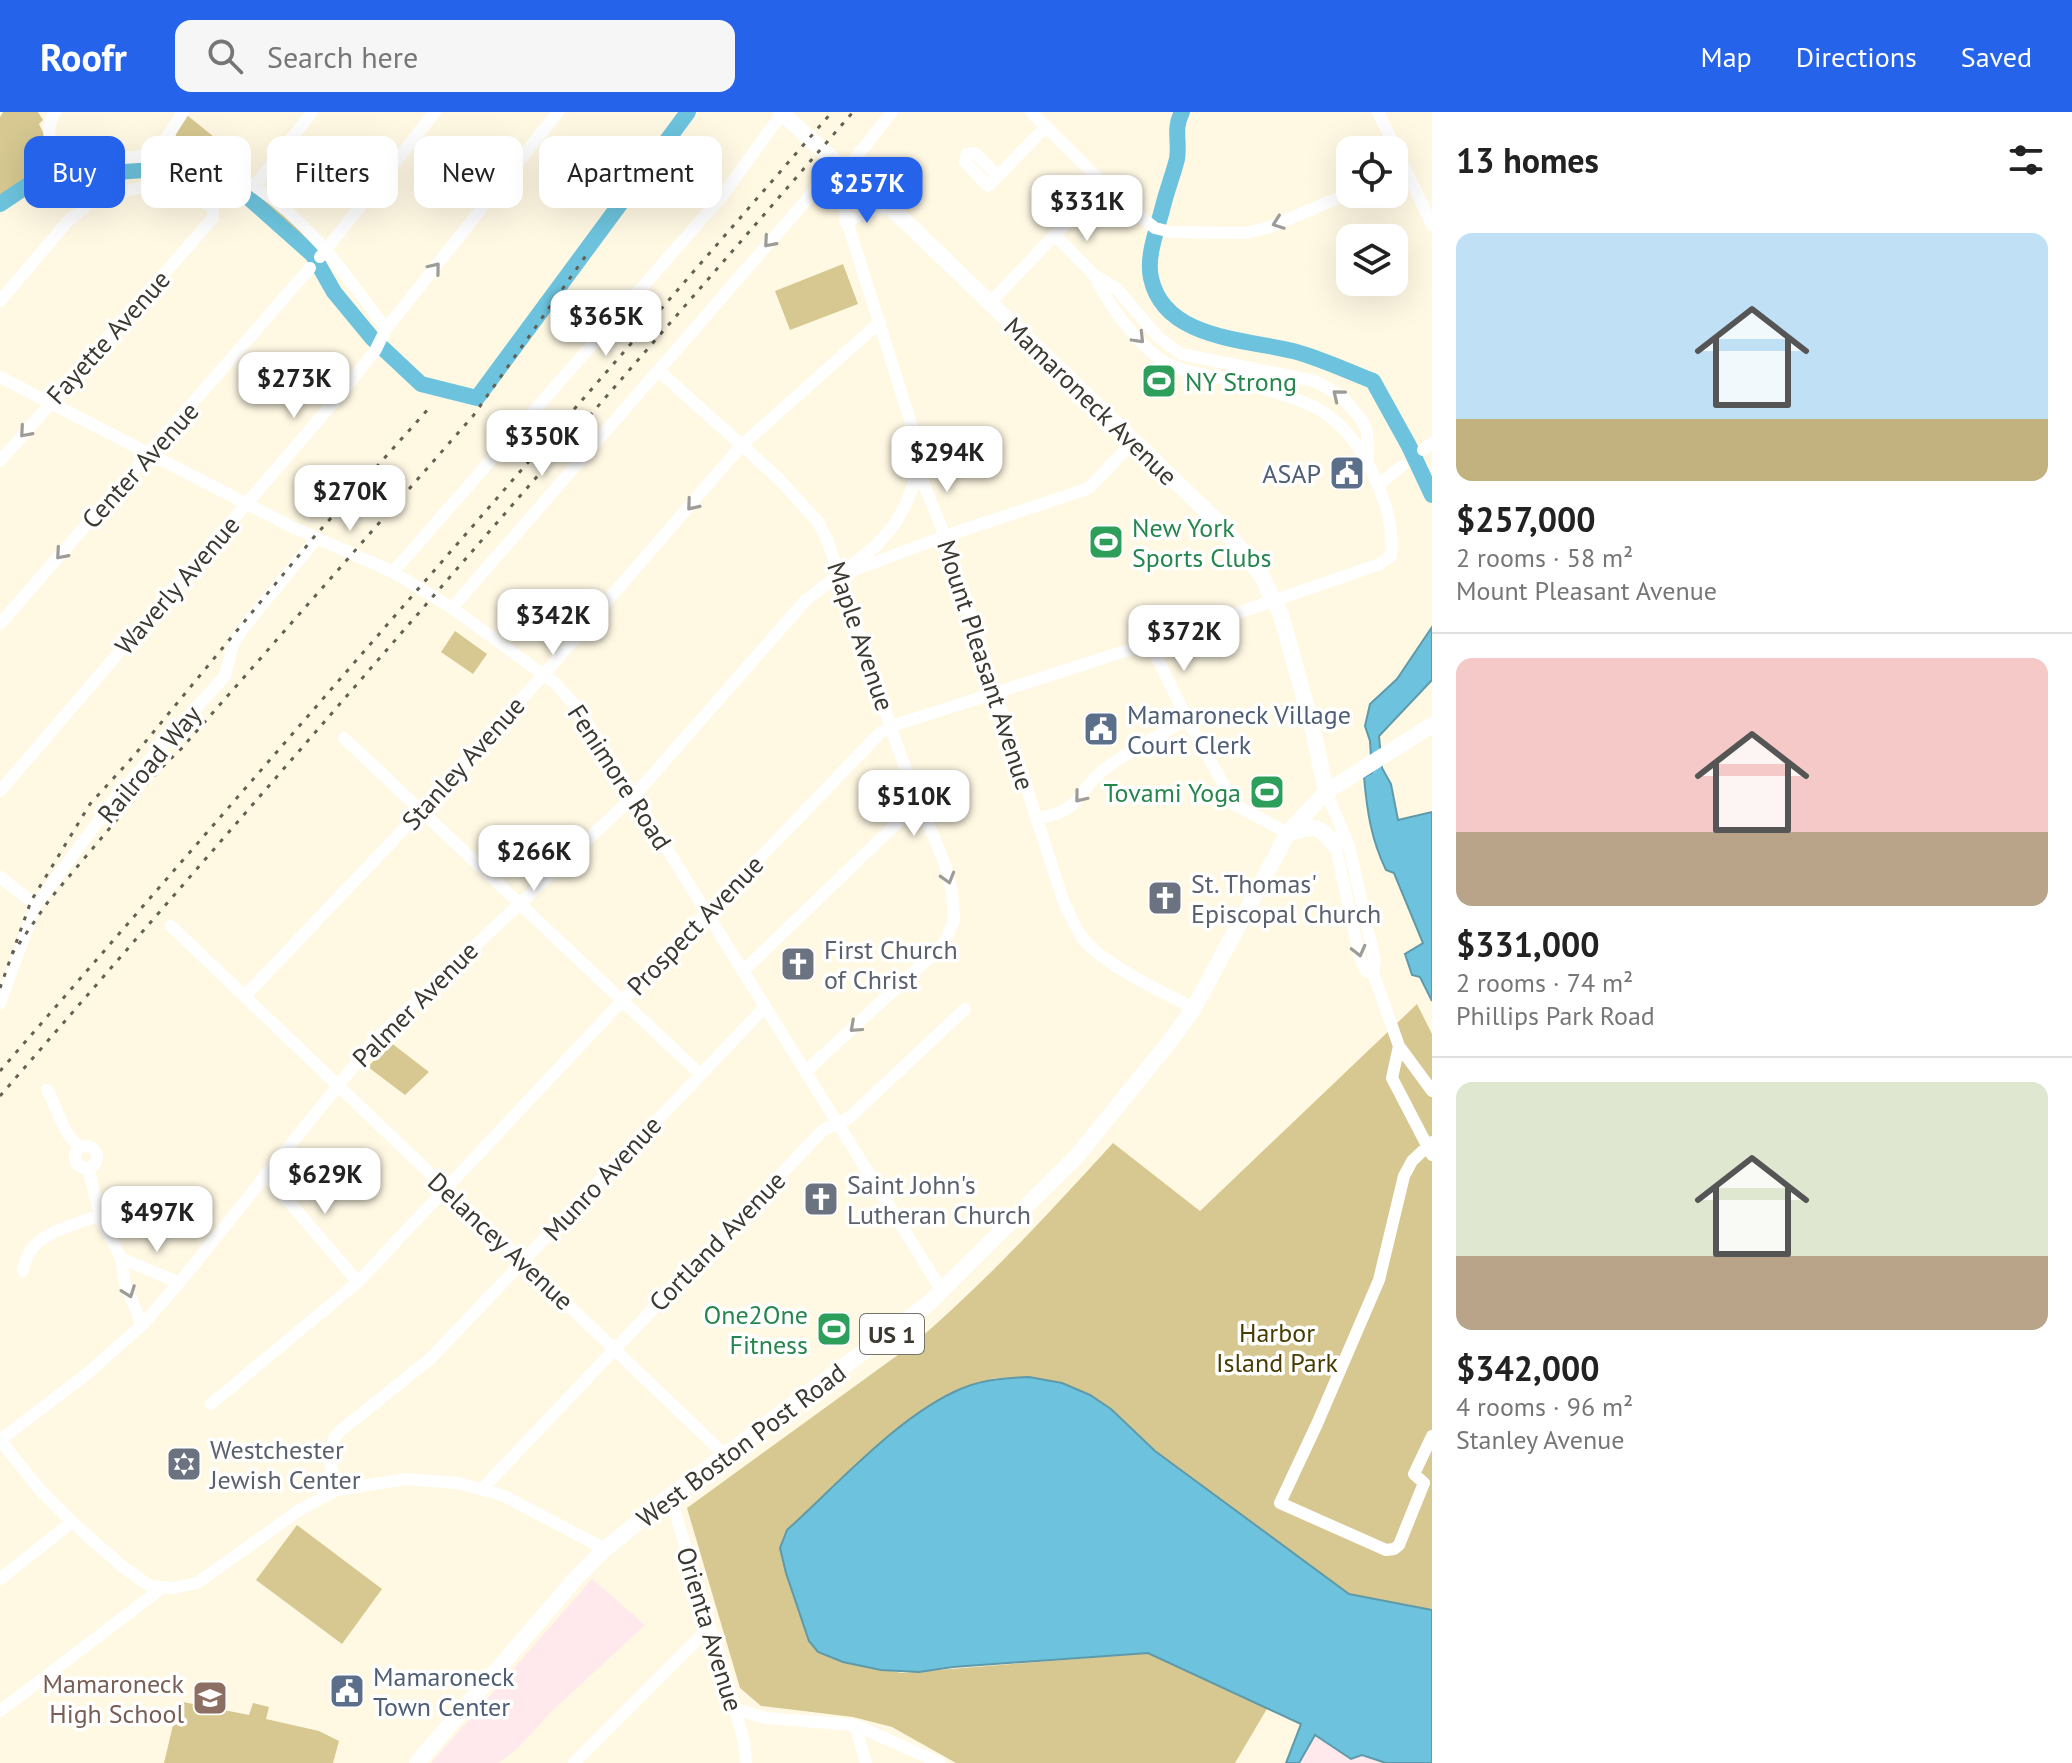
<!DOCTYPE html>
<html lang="en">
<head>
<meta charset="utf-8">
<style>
	:root { --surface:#fff; --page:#f6f6f6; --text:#222; --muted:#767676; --line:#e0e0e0; --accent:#2563eb }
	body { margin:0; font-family:"PT Sans",sans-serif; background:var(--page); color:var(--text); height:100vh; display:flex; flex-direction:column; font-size:30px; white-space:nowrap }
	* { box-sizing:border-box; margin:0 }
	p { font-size:26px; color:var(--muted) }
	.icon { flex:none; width:44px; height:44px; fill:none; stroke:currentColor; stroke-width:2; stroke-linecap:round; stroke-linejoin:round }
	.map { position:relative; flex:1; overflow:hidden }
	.sheet { display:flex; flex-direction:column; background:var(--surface); width:640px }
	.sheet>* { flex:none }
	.hud { position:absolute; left:24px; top:24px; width:760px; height:72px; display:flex; gap:16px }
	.tools { position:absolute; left:1336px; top:24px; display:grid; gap:16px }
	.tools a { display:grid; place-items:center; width:72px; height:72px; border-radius:16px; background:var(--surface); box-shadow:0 8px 32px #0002; font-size:40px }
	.price { position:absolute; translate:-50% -68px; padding:0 18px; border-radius:16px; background:#fff; color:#222; font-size:26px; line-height:52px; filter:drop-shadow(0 2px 4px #0008) }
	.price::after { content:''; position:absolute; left:50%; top:48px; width:24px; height:18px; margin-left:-12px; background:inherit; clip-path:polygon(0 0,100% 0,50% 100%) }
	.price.selected { background:var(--accent); color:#fff }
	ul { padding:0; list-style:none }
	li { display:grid; align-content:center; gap:16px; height:424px; padding:0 24px }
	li+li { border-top:2px solid var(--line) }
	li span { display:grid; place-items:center; height:248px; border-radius:16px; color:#555 }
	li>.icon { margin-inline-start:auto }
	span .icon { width:144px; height:144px; fill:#fffc; stroke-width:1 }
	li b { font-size:34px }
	h2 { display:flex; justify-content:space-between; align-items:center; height:96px; padding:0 24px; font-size:34px }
	.tag { padding:0 28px; border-radius:16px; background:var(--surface); box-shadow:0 8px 32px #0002; font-size:28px; line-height:72px }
	.tag.selected { background:var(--accent); color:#fff }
	header { display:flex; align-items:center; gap:48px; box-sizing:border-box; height:112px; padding:0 40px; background:var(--accent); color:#fff }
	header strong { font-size:38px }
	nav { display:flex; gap:44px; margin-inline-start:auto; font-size:28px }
	.search { width:560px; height:72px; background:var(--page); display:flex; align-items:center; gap:20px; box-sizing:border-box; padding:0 28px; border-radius:16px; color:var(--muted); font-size:30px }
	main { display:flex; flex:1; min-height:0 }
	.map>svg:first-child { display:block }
	.commercial { fill:#ffe9ec }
	.green { fill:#d6c890 }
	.water { fill:#6dc3dd; stroke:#5e9aa9; stroke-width:2 }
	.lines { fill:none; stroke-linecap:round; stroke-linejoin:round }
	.river { stroke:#6dc3dd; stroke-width:16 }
	.minor { stroke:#fff; stroke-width:12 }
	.major { stroke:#fff; stroke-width:16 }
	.rail { stroke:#636054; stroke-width:3; stroke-dasharray:4 8; stroke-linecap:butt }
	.oneway { stroke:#9d9c98 }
	.labels { text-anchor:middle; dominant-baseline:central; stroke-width:7; stroke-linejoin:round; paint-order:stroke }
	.shield { fill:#fff; stroke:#76746e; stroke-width:2 }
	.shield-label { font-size:24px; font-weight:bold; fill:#3b3930 }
	.street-label { font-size:26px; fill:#3b3930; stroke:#fff }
	.leisure-label { font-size:26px; fill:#27864d; stroke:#fff; text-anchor:start }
	.service-label { font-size:26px; fill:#4e5e75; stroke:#fff; text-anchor:start }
	.worship-label { font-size:26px; fill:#5b616d; stroke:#fff; text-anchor:start }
	.park-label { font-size:26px; fill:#483c01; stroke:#fff }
	.education-label { font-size:26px; fill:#785e54; stroke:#fff; text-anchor:end }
</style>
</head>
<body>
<header>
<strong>Roofr</strong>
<div class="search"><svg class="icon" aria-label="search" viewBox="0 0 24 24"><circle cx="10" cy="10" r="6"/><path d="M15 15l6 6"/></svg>Search here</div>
<nav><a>Map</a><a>Directions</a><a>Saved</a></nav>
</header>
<main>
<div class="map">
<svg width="1432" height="1651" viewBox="0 0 1432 1651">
	<rect width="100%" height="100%" fill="#fff9e4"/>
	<path class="commercial" d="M592,1467l53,46 -92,85 -36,39 -19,14h-67z
		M1315,1622l36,25 11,-4 24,8h-87z"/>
	<path class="green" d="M3,0h35l5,8 -4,4 14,29 106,5 52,6 59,38 40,38 3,14 -4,11 -3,-13 -65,-56 -57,-23 -81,4 -9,8 -41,-13 -53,39v-94z
		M187,3l27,22 -10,12 -27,-10 -2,-6z
		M843,152l15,40 -68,26 -15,-39z
		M455,519l32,23 -14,20 -32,-22z
		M1417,892l15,30v576l-83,-16 -194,-143 -44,-42 -21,-14 -28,-12 -33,-6 -34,1 -32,10 -32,17 -34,25 -110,100 22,111 9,11 25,10 59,11 246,-20 120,54 -33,56h-279l-64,-36 -39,-10 -92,-11 -21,-18 -53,-180 226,-164c72,-61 136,-131 200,-201l87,68z
		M390,930l39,30 -24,23 -37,-28z
		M297,1413l85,64 -40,55 -86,-64z
		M183,1590l66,13 4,-12 16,4 -3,12 53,12 20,10 -6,22h-169l14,-59z"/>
	<path class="water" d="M1432,515v53l-53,56 3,32 9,16 7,36 34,-8v189l-12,-24 -8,-2 -7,-21 18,-11 -29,-70 -8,-3c-15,-31 -19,-59 -22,-93l8,-4 -2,-32 -5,-15 5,-22 27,-25z
		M1029,1265l33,6 28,12 21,14 44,42 194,143 83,16v153h-46l-24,-8 -11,4 -36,-24 -16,28h-13l15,-39 -153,-71 -195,14 -34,5 -38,-2 -38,-8 -25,-10 -9,-11 -23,-68 -6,-25 7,-18c51,-46 114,-117 176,-142 22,-9 43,-10 66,-11z"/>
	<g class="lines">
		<path class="river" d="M1182,0c-9,17 -2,29 -5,47 -4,16 -10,31 -14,47 -5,21 -17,50 -12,72 13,61 93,61 142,73 27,7 54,20 80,30l36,65 23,49
			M0,92l55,-37 47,6 83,-6 57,25 71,63 21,37 38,46 49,46 56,14 211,-286"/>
		<path class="minor" d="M55,0c-5,10 -8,17 -4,29 11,29 79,15 104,15 18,0 38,0 55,5 14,5 26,13 38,21 61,38 96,90 138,147
			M1031,0l92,91 32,25 16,4 75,1 24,-6 80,-34
			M1378,0l54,113
			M155,44l28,-44
			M845,59l-2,28 4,22 68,215 1,29 29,71 118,364c6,12 12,28 20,39 22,26 80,54 111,69
			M998,64l-23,-23 -8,1 -2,8 23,24 58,-59
			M255,74l57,-74
			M1055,123l39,40 23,14 41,48 23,17 134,27 26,15 20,23 6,12 1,30
			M320,145l115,-145
			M0,189l67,-79 30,-25 52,-11 32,5 32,17v10l-213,243
			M990,191l114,-120
			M659,259l119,107 40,44 10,20 72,212 45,111 7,26 2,29 -10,24 -138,127
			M0,265l292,150 101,45 59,36 104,76 23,26 55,86 308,495
			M1423,338l9,-7
			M1378,373l24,-19
			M393,460l330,-377 60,-83
			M849,460l96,-36 139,-46 7,-4 42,-44
			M452,496l370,-426 23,-11 47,-59
			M0,512l310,-356
			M1150,531l37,76 48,86 53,28
			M344,626l356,336
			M0,679l338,-394 37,-46 11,-22 172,-217
			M1326,680l23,54 26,115 -2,12 26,73 33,45
			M1036,707c50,-10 36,-24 69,-50 25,-19 55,-34 82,-50
			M1334,727l26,119 6,13 7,2
			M0,765l36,28
			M171,814l555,530
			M743,859l176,-169
			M245,884l176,-185 124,-138 197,-228 138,-123
			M0,891l36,-98 81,-109 108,-120 8,-32 11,-17 73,-89
			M1399,934l-7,32 40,77
			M47,978c12,19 14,44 34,57
			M1432,1030l-20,19 -8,15 -25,104 -62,144 -37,79 106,47 8,-1 5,-4 25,-62 -10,-9 18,-38
			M75 1045a11 11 0 1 1 22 0a11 11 0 1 1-22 0Z
			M88,1056l13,51 20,39 4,26 17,41
			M265,1062l93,108
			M121,1146l58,25
			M23,1159c5,-38 45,-43 77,-56
			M211,1292l147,-122 263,-280 259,-269 12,-7 258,-83 230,-79 11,-8c3,-28 -6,-57 -18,-82 -10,-21 -25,-44 -44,-58 -23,-18 -80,-31 -109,-38 -21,-5 -45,-7 -63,-21 -25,-20 -49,-53 -63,-82
			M0,1328l88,-67 54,-48 37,-42 195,-242 260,-245 172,-196 70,-54 18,-21 11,-19 8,-20 3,-21
			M0,1328l40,50 32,32 51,45 27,19 23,2 24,-5 104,-74 36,-19 69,-11 52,4 44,12 103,54
			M483,1376l340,-358 26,-12 116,-109
			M337,1378c-6,-22 -14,-40 3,-59l90,-72 335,-352
			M670,1384l65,213 9,33 2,21
			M0,1467l72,-57
			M735,1597l31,9 89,7 85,38
			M0,1599l162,-123
			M855,1613l11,38
			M574,1651l136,-136"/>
		<path class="major" d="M781,0l64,59 37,28 339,326 40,50 20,40 32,115 13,62
			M847,109l16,-11 25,-5
			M1290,721c24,-8 30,-8 45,13
			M417,1651l159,-185 29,-29 65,-53 258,-192 149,-148 93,-115 24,-33 94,-175 38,-41 106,-67"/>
		<path class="rail" d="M12,842l38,-55 108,-128 23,-22 292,-333 114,-162
			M0,876l31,-87 59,-97 42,-46 182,-221 116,-130
			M0,959l832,-959
			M0,984l853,-984"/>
	</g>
	<defs><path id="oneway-chevron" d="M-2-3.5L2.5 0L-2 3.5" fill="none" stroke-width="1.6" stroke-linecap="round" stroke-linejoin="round" transform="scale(2)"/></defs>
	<g class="oneway">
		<use href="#oneway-chevron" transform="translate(1278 111) rotate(160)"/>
		<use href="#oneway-chevron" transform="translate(769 130) rotate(131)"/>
		<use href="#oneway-chevron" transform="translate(435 156) rotate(-51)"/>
		<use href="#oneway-chevron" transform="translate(1139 226) rotate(46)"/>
		<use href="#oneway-chevron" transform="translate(1338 283) rotate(-141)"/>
		<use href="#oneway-chevron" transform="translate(25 320) rotate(131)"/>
		<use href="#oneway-chevron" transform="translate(692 393) rotate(130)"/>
		<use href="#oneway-chevron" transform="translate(61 442) rotate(131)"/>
		<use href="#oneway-chevron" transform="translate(1080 685) rotate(129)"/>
		<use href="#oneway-chevron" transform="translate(948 766) rotate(74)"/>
		<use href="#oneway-chevron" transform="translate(1359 839) rotate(76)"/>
		<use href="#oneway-chevron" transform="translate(855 915) rotate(138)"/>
		<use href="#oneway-chevron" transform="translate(129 1180) rotate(70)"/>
	</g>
	<defs>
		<symbol id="stadium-square" viewBox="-11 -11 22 22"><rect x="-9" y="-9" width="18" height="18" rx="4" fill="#2e9e5b" stroke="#fff"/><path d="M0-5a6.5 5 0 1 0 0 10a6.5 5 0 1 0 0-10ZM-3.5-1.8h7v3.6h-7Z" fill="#fff"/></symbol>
		<symbol id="civic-square" viewBox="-11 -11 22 22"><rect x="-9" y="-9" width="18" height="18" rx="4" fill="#5c6f8a" stroke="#fff"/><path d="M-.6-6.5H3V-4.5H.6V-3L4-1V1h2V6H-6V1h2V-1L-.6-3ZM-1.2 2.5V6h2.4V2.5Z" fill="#fff"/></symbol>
		<symbol id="church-square" viewBox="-11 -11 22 22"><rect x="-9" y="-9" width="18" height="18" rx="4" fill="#6b7280" stroke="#fff"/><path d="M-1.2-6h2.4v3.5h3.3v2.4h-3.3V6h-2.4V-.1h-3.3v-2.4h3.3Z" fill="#fff"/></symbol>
		<symbol id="synagogue-square" viewBox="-11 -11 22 22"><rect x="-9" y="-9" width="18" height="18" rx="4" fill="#6b7280" stroke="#fff"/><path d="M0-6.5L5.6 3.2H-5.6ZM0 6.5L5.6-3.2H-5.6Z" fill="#fff"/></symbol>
		<symbol id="school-square" viewBox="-11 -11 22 22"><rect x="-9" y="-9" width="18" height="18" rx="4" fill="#8d6e63" stroke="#fff"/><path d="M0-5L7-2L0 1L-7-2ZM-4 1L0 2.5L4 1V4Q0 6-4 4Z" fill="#fff"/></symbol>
	</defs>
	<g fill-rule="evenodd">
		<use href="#stadium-square" x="1139" y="249" width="40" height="40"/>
		<use href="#civic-square" x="1327" y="341" width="40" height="40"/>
		<use href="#stadium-square" x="1086" y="410" width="40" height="40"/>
		<use href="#civic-square" x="1081" y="597" width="40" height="40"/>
		<use href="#stadium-square" x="1247" y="660" width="40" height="40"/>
		<use href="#church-square" x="1145" y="766" width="40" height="40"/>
		<use href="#church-square" x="778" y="832" width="40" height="40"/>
		<use href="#church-square" x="801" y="1067" width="40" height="40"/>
		<use href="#stadium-square" x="814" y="1197" width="40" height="40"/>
		<use href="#synagogue-square" x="164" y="1332" width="40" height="40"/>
		<use href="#civic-square" x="327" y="1559" width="40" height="40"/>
		<use href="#school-square" x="190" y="1566" width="40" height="40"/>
	</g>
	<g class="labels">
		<rect class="shield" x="860" y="1202" width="64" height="40" rx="6"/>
		<g class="shield-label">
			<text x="892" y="1222">US 1</text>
		</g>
		<g class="street-label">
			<text transform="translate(108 225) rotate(-48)">Fayette Avenue</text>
			<text transform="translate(1091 289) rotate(44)">Mamaroneck Avenue</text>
			<text transform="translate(140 353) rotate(-48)">Center Avenue</text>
			<text transform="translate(177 473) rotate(-49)">Waverly Avenue</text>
			<text transform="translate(861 524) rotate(71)">Maple Avenue</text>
			<text transform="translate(986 553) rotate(72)">Mount Pleasant Avenue</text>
			<text transform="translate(463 651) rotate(-48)">Stanley Avenue</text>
			<text transform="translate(149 652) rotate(-50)">Railroad Way</text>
			<text transform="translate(620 665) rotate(57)">Fenimore Road</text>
			<text transform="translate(695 813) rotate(-46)">Prospect Avenue</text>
			<text transform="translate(415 892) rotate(-45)">Palmer Avenue</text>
			<text transform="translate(602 1066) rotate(-47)">Munro Avenue</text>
			<text transform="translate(501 1129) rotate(43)">Delancey Avenue</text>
			<text transform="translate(717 1129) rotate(-46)">Cortland Avenue</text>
			<text transform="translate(741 1333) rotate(-37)">West Boston Post Road</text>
			<text transform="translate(710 1517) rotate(73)">Orienta Avenue</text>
		</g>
		<g class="leisure-label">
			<text x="1185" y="269">NY Strong</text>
			<text x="1132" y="415">New York<tspan x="1132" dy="30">Sports Clubs</tspan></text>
			<text x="1241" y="680" text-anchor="end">Tovami Yoga</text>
			<text x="808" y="1202" text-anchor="end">One2One<tspan x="808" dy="30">Fitness</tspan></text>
		</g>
		<g class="service-label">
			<text x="1321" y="361" text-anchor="end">ASAP</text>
			<text x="1127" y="602">Mamaroneck Village<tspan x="1127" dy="30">Court Clerk</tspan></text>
			<text x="373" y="1564">Mamaroneck<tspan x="373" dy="30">Town Center</tspan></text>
		</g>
		<g class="worship-label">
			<text x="1191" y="771">St. Thomas'<tspan x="1191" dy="30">Episcopal Church</tspan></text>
			<text x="824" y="837">First Church<tspan x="824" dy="30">of Christ</tspan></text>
			<text x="847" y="1072">Saint John's<tspan x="847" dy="30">Lutheran Church</tspan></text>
			<text x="210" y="1337">Westchester<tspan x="210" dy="30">Jewish Center</tspan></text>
		</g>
		<g class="park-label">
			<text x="1277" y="1220">Harbor<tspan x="1277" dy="30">Island Park</tspan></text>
		</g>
		<g class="education-label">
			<text x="184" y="1571">Mamaroneck<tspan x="184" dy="30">High School</tspan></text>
		</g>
	</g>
</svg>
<div class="tools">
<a><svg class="icon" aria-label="locate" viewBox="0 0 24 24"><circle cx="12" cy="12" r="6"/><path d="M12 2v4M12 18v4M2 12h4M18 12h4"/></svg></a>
<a><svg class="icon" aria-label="layers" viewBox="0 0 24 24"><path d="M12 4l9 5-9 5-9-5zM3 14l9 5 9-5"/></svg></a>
</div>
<b class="price selected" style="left:867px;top:113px">$257K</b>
<b class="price" style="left:1087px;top:131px">$331K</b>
<b class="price" style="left:606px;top:246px">$365K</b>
<b class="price" style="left:294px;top:308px">$273K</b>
<b class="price" style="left:542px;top:366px">$350K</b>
<b class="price" style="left:947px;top:382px">$294K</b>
<b class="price" style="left:350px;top:421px">$270K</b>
<b class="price" style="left:553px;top:545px">$342K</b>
<b class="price" style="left:1184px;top:561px">$372K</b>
<b class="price" style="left:914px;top:726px">$510K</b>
<b class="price" style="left:534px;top:781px">$266K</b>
<b class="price" style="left:325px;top:1104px">$629K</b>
<b class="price" style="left:157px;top:1142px">$497K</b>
<div class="hud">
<a class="tag selected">Buy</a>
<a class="tag">Rent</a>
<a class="tag">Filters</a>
<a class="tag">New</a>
<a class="tag">Apartment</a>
</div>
</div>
<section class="sheet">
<h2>13 homes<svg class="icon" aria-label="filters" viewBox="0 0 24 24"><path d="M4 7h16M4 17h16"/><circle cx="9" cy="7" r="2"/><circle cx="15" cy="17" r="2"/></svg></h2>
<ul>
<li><span style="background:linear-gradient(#bfe0f5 75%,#c2b280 0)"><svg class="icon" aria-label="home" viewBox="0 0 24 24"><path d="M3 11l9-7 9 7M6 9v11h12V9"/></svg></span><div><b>$257,000</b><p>2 rooms · 58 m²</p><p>Mount Pleasant Avenue</p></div></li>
<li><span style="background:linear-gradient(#f6c9c9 70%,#b9a48a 0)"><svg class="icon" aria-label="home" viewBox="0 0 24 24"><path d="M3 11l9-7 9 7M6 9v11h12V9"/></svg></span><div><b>$331,000</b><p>2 rooms · 74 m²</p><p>Phillips Park Road</p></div></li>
<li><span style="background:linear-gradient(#dfe7d0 70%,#b9a48a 0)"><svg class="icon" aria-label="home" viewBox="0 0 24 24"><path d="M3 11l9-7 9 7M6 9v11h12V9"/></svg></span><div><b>$342,000</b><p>4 rooms · 96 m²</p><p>Stanley Avenue</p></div></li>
</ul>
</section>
</main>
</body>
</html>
